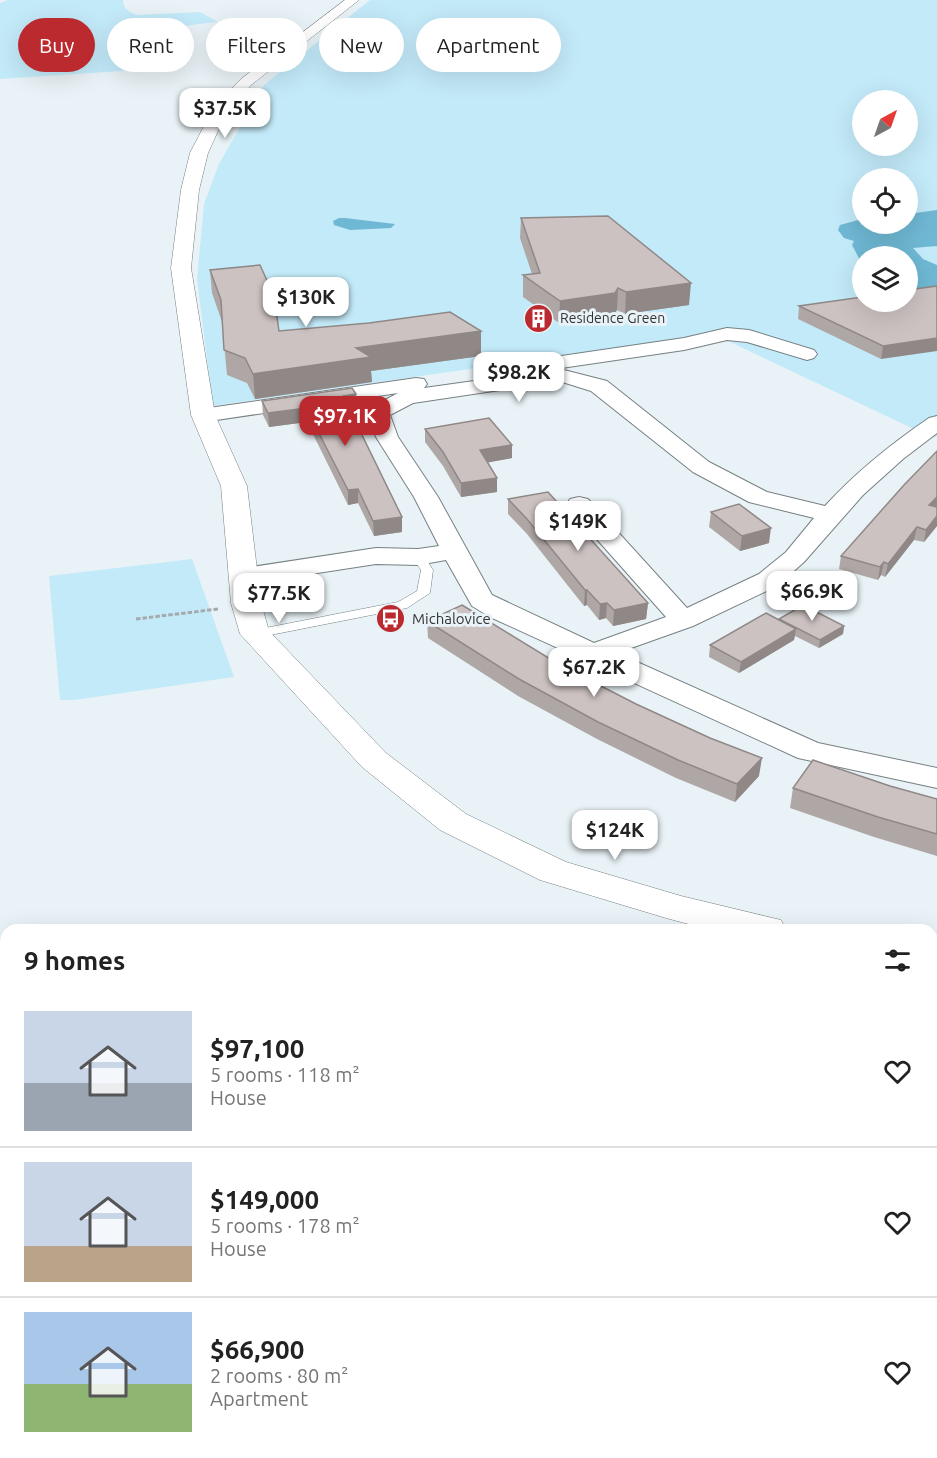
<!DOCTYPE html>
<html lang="en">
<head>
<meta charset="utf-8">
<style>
	:root { --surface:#fff; --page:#f2f2f2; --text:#222; --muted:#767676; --line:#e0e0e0; --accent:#ba2a2e }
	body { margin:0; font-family:Ubuntu,sans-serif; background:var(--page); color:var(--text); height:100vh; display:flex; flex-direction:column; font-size:22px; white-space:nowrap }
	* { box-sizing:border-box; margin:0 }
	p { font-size:20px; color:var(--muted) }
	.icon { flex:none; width:33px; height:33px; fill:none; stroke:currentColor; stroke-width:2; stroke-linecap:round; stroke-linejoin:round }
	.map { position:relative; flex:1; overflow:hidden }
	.side { position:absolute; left:0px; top:924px; width:938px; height:534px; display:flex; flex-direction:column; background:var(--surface); border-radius:18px 18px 0 0; box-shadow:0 6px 24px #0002 }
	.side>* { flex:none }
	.banner { position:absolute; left:18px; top:18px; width:600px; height:54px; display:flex; gap:12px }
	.needle { width:39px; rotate:40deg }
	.buttons { position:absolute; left:852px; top:90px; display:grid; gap:12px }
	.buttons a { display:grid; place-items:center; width:66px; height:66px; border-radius:50%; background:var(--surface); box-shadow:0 6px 24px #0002; font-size:30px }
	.price { position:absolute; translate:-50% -51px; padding:0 14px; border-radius:12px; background:#fff; color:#222; font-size:20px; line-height:39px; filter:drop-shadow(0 2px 3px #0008) }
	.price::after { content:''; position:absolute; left:50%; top:36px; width:18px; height:14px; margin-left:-9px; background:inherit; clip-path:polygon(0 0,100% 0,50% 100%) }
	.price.on { background:var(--accent); color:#fff }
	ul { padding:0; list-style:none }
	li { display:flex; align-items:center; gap:18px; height:150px; padding:0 24px }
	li+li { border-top:2px solid var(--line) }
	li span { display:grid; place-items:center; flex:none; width:168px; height:120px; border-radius:0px; color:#555 }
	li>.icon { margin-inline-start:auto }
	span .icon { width:72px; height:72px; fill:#fffc; stroke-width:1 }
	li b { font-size:26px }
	h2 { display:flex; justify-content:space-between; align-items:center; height:72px; padding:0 24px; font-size:26px }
	.tag { padding:0 21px; border-radius:27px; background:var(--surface); box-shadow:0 6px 24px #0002; font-size:21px; line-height:54px }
	.tag.on { background:var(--accent); color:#fff }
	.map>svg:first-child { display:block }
	.green { fill:#c3eaf9; fill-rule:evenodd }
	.water { fill:#6fb8d4 }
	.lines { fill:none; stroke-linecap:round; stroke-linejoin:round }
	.lane-casing { stroke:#778083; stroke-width:1 }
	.street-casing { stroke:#778083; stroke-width:2 }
	.secondary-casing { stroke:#778083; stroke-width:1 }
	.path { stroke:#a4abae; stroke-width:3; stroke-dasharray:4.5 2; stroke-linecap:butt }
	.lane { fill:#fff; fill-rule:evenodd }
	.street { fill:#fff; fill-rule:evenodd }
	.secondary { fill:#fff; fill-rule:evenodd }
	.wall { fill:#afa7a6 }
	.shaded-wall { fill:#8f8887 }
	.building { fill:#ccc2c1; stroke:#8f8887; stroke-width:1.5 }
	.labels { text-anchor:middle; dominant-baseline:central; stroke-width:6; stroke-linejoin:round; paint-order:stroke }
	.far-poi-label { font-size:14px; fill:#323537; stroke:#e9f2f6; text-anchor:start }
	.poi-label { font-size:15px; fill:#323537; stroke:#e9f2f6; text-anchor:start }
</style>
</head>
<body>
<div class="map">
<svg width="937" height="1458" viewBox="0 0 937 1458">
	<rect width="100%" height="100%" fill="#e9f2f6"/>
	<path class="green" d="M8,0h115c0,9 6,12 14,15l63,-3 18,10c-24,2 -56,6 -76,21l1,6 10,6 6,8 -7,6 -152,10v-76z
		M370,0h567v436l-4,2 -220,-104 -500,72 -16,-127 7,-75 15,-40 45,-79zM862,100h46v46h-46zM862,178h46v46h-46zM862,256h46v46h-46z
		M192,559l42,118 -160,23h-14l-11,-124z"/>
	<path class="water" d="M937,210v36l-24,2 10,11 14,6v32l-29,-3v-38h-46v8l-10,-19 2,-4 -10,-3 -6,-8 2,-5 22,-6v5h46v-10z
		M339,218h6l50,6 -4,4 -41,2 -16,-5 -1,-4z"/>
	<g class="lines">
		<defs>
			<path id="lane" d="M418,553l5,1 10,16 -3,23 -23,15 -152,30 -7,-4 7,-4 143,-28 19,-11 4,-21 -9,-13z"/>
			<path id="street" d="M727,328l22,2 65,20 3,4 -3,4 -7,2 -60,-18 -20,-2 -43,10 -143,21 -7,-2 -3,-4 3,-4 7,-2 143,-21z
				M560,369l47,12 102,81 58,30 58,14c31,-34 66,-62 104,-88l8,-2v17l-34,26 -40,36 -59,67 -27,24 -84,40 -76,27 201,90 119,25v20l-139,-30 -308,-141 -18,-11 -26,-46 -28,5 -42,-1 -131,20 -9,-2 -4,-6 4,-6 9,-2 131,-20 42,1 21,-3 -25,-49 -38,-60 -9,-24 3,-5 28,-15 -195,29 -8,-2 -3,-5 3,-5 221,-32 8,1 3,5 -3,4zM559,381l32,10 102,81 56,30 65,16 -28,34 -27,22 -72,34 -99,-109 -9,-2 -9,2 -3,5 3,5 96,108 -72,26 -102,-48 -54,-98 -40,-60 -8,-22 23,-12z"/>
			<path id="secondary" d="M345,0h14l-108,85 -16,19 -12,16 -15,33 -9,37 -8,78 24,147 32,71 14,117 8,28 117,122 80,61 100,48 115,34 100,24 5,10h-75l-45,-12 -126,-38 -100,-50 -78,-63 -122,-133 -9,-31 -10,-117 -30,-71 -20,-147 10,-78 9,-37 17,-33 16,-22 18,-19z
				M932,956l5,1v28l-5,-1z"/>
		</defs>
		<use href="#lane" class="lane-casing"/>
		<use href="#street" class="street-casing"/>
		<use href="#secondary" class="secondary-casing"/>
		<path class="path" d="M136,619l82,-10"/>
		<use href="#lane" class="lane"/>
		<use href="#street" class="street"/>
		<use href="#secondary" class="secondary"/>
	</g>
	<path class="wall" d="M521,218l168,87 -64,9 -8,-4 -4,5 -54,8 -36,-26v-22l9,-1 -12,-36z
		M210,270l69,61 202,25 -110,15 1,11 -117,17 -8,-16 -20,-8 -5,-53 -10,-29z
		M908,302l-27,57 -83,-40 1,-13z
		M356,394l1,14 -8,1 53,108v15l-28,4 -16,-33 -10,2 -41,-83 -38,5 -6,-12 -1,-14z
		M425,429l87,16v13l-25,4 10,16v14l-36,5 -18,-31 -18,-24z
		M937,451v75l-13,16 -10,-2 -29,37 -4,-2 -3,5 -39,-11 2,-13z
		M508,499l140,104 -2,16 -33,7 -7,-8 -7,2 -12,-15 -3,1 -57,-72 -19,-20z
		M711,512l58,31 -29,8 -31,-24z
		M778,619l66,7 -1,8 -24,14 -24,-12 -1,4 -55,33 -30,-16 1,-12z
		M427,621l133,44 199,111 -24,26 -59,-24 -79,-39 -79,-43 -90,-58z
		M890,786l47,13v57l-63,-19 -84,-29 3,-20z"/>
	<path class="shaded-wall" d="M691,283l-2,22 -64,9 1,-22z
		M618,288l-1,22 -4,5 -54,8 1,-22z
		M481,331v25l-110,15 1,11 -117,17 -2,-25 103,-26z
		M937,338v13l-56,8 2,-13z
		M356,394l1,14 -13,2 -1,-14z
		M306,408l1,14 -38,5 -1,-14z
		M512,445v13l-32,6v-14z
		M497,478v14l-36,5v-14z
		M358,489v14l-10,2v-15z
		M937,497v10l-8,-2z
		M937,516v10l-13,16 2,-12z
		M402,517v15l-28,4 -1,-15z
		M917,527l-3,13 -29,37 3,-13z
		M771,528l-2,15 -29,8 2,-15z
		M884,562l-3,13 -3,5 2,-13z
		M585,590h2v15l-3,1z
		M607,603l-1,15 -7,2 1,-16z
		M648,603l-2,16 -33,7 1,-16z
		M844,626l-1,8 -24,14 1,-8z
		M796,629l-2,11 -55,33 2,-11z
		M762,758l-3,18 -24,26 2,-18z"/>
	<path class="building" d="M608,216l83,67 -65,9 -8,-4 -3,5 -55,8 -37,-26 17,-2 -19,-55z
		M260,265l14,31 5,35 90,-8 81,-11 31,19 -125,17 15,9 -118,17 -8,-16 -21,-8 -3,-50 -11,-30z
		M937,286v52l-54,8 -84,-40 63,-9v5h46v-12z
		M352,388l4,6 -13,2 59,121 -29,4 -15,-32 -10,1 -42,-82 -38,5 -6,-12z
		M489,418l23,27 -32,5 17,28 -36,5 -18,-31 -18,-23z
		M937,451v46l-8,8 8,2v9l-11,14 -9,-3 -29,37 -4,-2 -4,5 -39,-11 63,-71z
		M548,492l100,111 -34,7 -7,-7 -7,1 -13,-14h-2l-58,-71 -19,-20z
		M739,504l32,24 -29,8 -31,-24z
		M462,605l98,60 76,39 74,34 52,20 -25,26 -59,-24 -80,-38 -79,-43 -92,-58z
		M803,605l41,21 -24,14 -41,-21z
		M766,613l30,16 -55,33 -31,-17z
		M813,760l77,26 47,13v35l-59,-17 -85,-29z"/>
	<defs>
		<symbol id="building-disc" viewBox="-11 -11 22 22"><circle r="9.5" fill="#ba2a2e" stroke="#e9f2f6"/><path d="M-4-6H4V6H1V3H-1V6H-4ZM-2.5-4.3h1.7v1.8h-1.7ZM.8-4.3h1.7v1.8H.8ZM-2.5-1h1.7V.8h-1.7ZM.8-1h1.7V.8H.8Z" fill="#fff"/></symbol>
		<symbol id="bus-disc" viewBox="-11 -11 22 22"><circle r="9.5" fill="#ba2a2e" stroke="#e9f2f6"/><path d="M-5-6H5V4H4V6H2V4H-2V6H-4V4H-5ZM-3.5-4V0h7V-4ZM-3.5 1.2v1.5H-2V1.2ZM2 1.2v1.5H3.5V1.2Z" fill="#fff"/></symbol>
	</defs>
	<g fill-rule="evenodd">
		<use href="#building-disc" x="522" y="302" width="33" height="33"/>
		<use href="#bus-disc" x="374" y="602" width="33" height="33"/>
	</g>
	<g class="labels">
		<g class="far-poi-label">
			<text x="560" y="318">Residence Green</text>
		</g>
		<g class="poi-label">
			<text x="412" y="618">Michalovice</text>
		</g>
	</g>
</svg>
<div class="buttons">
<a><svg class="needle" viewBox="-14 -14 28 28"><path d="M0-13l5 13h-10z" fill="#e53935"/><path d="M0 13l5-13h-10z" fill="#767676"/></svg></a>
<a><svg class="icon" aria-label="locate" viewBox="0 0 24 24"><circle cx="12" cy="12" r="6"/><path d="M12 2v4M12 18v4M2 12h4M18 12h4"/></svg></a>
<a><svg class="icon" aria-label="layers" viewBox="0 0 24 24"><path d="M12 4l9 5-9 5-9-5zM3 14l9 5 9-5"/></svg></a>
</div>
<b class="price" style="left:225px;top:139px">$37.5K</b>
<b class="price" style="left:306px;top:328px">$130K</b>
<b class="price" style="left:519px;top:403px">$98.2K</b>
<b class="price on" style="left:345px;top:447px">$97.1K</b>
<b class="price" style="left:578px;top:552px">$149K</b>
<b class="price" style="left:812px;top:622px">$66.9K</b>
<b class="price" style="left:279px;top:624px">$77.5K</b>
<b class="price" style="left:594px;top:698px">$67.2K</b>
<b class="price" style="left:615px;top:861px">$124K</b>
<div class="banner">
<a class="tag on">Buy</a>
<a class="tag">Rent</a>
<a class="tag">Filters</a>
<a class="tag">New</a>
<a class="tag">Apartment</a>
</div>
<section class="side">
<h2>9 homes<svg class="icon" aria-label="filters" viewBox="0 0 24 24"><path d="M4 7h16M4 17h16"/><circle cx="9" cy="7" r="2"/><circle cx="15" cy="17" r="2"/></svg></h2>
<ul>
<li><span style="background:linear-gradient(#c9d6e8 60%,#9aa5b1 0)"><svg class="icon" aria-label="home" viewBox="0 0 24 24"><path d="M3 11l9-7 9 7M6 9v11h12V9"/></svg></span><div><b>$97,100</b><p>5 rooms · 118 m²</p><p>House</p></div><svg class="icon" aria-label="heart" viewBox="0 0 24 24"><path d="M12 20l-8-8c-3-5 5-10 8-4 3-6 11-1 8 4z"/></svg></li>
<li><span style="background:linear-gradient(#c9d6e8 70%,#b9a48a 0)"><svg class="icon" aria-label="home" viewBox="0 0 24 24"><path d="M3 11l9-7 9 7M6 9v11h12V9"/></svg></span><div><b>$149,000</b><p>5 rooms · 178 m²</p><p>House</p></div><svg class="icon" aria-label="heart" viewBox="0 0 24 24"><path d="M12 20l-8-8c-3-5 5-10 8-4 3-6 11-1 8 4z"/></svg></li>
<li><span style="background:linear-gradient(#a9c7e8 60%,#8fb573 0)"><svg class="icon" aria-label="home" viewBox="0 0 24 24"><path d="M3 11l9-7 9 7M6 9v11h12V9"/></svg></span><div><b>$66,900</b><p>2 rooms · 80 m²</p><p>Apartment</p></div><svg class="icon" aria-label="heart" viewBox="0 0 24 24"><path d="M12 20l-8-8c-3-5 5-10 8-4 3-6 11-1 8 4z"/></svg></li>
</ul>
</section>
</div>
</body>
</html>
